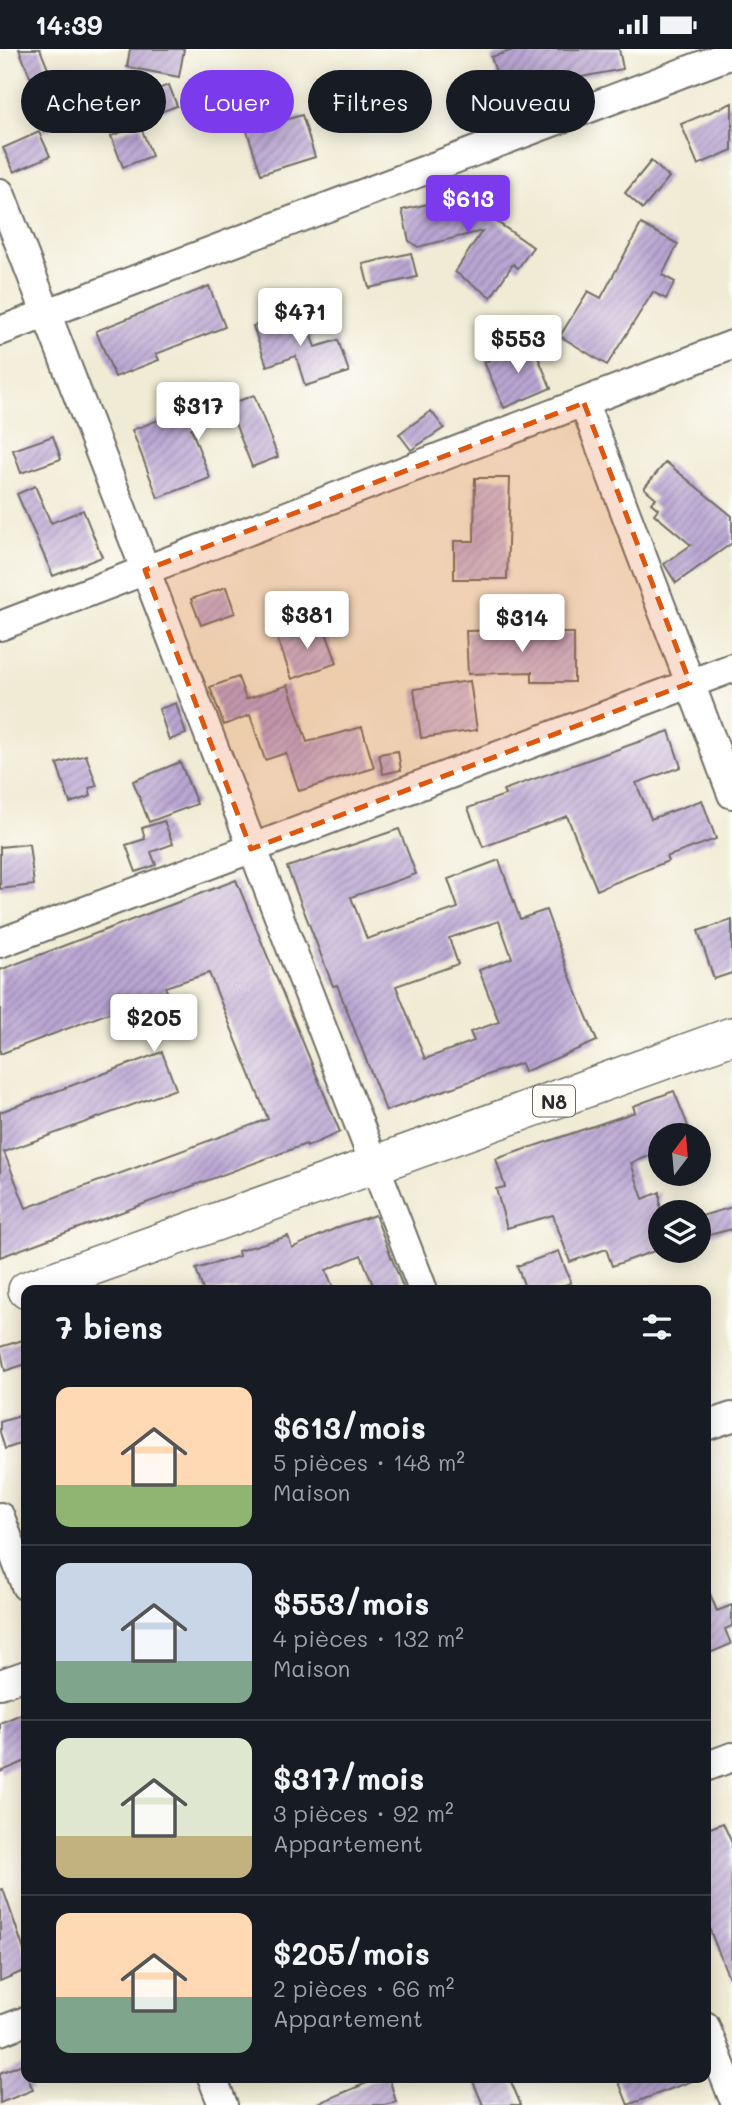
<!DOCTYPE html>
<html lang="fr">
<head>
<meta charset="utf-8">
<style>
	:root { --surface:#171b24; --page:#242831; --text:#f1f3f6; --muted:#9ea1a6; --line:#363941; --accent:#7c3aed }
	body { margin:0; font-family:Mali,sans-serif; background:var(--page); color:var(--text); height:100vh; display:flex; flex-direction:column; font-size:26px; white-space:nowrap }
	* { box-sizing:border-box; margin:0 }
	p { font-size:23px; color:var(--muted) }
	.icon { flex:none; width:38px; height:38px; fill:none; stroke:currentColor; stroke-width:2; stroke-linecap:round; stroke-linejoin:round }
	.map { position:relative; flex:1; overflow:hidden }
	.panel { position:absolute; left:21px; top:1236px; width:690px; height:798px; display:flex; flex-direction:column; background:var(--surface); border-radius:14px; box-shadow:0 4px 18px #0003 }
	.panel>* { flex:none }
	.guide { position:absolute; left:21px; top:21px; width:691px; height:63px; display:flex; gap:14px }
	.needle { width:46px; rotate:16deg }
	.controls { position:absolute; left:648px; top:1074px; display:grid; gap:14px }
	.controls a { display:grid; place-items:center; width:63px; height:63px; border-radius:50%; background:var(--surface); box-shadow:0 4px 18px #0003; font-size:35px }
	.price { position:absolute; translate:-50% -60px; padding:0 16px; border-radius:7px; background:#fff; color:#222; font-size:23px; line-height:46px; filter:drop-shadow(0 2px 4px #0008) }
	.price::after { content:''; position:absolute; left:50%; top:42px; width:21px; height:16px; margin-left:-10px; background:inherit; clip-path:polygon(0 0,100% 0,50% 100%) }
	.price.current { background:var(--accent); color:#fff }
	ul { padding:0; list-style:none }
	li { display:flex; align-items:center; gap:21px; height:175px; padding:0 35px }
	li+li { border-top:2px solid var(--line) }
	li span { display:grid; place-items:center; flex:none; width:196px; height:140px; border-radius:14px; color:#555 }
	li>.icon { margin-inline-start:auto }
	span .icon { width:84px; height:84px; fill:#fffc; stroke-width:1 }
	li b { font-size:30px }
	h2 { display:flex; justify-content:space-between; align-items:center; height:84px; padding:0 35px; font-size:30px }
	.pill { padding:0 24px; border-radius:32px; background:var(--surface); box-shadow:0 4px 18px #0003; font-size:24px; line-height:63px }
	.pill.current { background:var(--accent); color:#fff }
	.status { display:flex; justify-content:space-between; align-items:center; height:49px; padding:0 35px; background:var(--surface); direction:ltr }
	.status svg { height:19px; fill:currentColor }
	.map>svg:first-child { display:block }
	.building { fill:url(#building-hatch); fill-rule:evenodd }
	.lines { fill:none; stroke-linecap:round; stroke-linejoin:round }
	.minor-casing { stroke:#706e66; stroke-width:32 }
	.major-casing { stroke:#706e66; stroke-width:40 }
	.minor { stroke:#fff; stroke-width:28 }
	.major { stroke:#fff; stroke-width:37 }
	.marked { fill:#df570e; fill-opacity:0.2; stroke:#df570e; stroke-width:5; stroke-dasharray:14 9; stroke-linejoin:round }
	.labels { text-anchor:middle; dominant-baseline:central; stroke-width:5; stroke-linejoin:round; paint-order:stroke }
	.shield { fill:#fdfcf7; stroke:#6a6a68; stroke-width:2 }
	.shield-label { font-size:19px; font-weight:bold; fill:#2b2b2b }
</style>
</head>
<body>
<div class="status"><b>14:39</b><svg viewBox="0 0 49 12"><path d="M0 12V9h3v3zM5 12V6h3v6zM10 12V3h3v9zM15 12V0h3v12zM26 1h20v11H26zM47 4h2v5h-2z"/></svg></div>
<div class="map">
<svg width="732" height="2056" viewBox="0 0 732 2056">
	<defs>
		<pattern id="building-hatch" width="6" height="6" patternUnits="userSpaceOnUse" patternTransform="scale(1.75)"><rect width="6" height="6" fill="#baa6d3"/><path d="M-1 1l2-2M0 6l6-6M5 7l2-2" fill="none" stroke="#9787ab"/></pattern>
	</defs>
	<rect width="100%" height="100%" fill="#fdfcf7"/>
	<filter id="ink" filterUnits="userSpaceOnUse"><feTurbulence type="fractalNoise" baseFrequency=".0143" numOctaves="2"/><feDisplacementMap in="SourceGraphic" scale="14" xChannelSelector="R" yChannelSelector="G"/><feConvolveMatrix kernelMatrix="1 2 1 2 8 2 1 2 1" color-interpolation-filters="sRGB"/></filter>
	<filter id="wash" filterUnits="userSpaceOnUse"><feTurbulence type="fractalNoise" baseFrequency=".00686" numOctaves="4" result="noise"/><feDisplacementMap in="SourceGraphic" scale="28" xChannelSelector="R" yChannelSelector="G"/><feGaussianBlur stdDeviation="1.57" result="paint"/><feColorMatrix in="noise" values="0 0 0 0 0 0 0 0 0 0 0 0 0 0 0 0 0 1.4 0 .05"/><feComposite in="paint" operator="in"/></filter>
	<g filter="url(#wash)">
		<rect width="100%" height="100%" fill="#f0ebd4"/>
		<g id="blocks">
			<path class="building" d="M19,0h21l29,73 -25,10 -8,-20 7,-3z
				M130,0h54l-5,28 -52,-10z
				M517,0h102l4,20 -52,10 1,4 -29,5 -38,12 -14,-43z
				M169,36l8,21 -33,12 -8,-21z
				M732,54v47l-34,15 -17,-41z
				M302,66l13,42 -54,17 -14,-43z
				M140,76l12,31 -29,11 -12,-31z
				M39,83l11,24 -36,16 -11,-24z
				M651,112l18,16 -26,32 -18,-16z
				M454,128l39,30 -6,8 46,32 -15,21 -5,-4 -22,33 -36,-25 27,-41 -64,16 -9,-6 -7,-31 30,-7z
				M641,175l37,20 -16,31 13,7 -9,17 -13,-7 -46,73 -47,-29 28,-45 13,7z
				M411,204l6,24 -48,11 -6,-24z
				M209,237l16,41 -69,27 3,6 -44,17 -19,-46z
				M301,260l14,38 23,-7 11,32 -44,14 -9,-30 -29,10 -14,-40z
				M532,294l19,45 -47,20 -20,-46z
				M232,343l4,10 18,-7 24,62 -26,10 -21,-54 -40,15 19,50 -52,20 -26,-68z
				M431,362l13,17 -33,22 -12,-16z
				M53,387l8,23 -40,14 -8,-23z
				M666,413l66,54v27l-56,40 -12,-19 27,-19 -37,-31 4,-5 -7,-6 5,-5 -12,-10z
				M475,429h35l-3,101h-53v-38h20z
				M35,437l16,37 32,-13 19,47 -49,19 -36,-82z
				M226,538l9,26 -34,12 -10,-26z
				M322,573l15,41 -45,16 -15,-41z
				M512,581v3h62v49h-42v-10l-64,2 -2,-43z
				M238,628l8,22 42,-14 19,57 55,-15 12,41 -75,23 -13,-38 -21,7 -15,-45 -26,10 -14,-38z
				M470,632l7,49 -56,8 -7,-49z
				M176,654l10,31 -17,6 -10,-31z
				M669,682l12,36 -45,16 15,36 51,-19 14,39 -50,18 2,4 -71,29 -30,-74 -84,31 -15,-39 37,-13 -2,-5z
				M398,702l3,19 -18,4 -4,-20z
				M86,706l11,31 -8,2 2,8 -21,7 -13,-39z
				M180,713l17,42 -48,18 -16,-41z
				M164,772l9,23 -22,8 5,13 -20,7 -10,-27 19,-6 -3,-11z
				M399,780l17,45 -65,23 16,42 91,-31 -10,-29 51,-19 21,59 26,-9 21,59 30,72 -73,31 -3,-9 -135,48 -49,-126 -4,1 -46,-119zM499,872l13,37 -33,12 20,52 -29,10 4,9 -49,18 -29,-73 62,-22 -9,-26z
				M29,795l5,41 -34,4v-42z
				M236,831l104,252 -33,15 -1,-3 -306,113v-145l162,-60 14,37 -172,63 22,56 242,-89 -59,-146 -44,14 2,4 -167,63v-84z
				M732,871v53l-18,6 -16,-48z
				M674,1042l18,45h-32v16l-29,11 12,36 17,-7v57l-48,17 -6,-17 -36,13 -17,-47 -46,13 -11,-39 9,-2 -9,-28 139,-47 -2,-6z
				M732,1158v22l-34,9v-21z
				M375,1166l29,75h-29l-14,-35 -35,15 8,20h-131l-7,-21 43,-13 -1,-5 50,-15 4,12 49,-22z
				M559,1202l12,32 -21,7h-24l-9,-24z
				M23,1291l3,11v13l-21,7 -5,-24z
				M26,1365v28l-21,7 -5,-17v-10z
				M705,1533l12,29 15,-6v21l-7,3 6,15 -26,11z
				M26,1663v49l-26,11v-49z
				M723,1774l9,20 -1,140 -26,-65v-88z
				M3,1840l23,67v14l-26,11v-91z
				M22,2015l11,26 -33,13v-30z
				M381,2028h8l7,25 -11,3h-71z
				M471,2028h38l12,28h-38z
				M617,2028h83v1l-72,27z"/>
		</g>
	</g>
	<g filter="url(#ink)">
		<use href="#blocks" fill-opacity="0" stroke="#706e66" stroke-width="2"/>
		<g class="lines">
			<defs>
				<path id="minor" d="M0,144l423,1097
					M0,282l732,-277
					M584,354l148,391
					M0,577l732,-281
					M0,894l732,-275
					M705,1377l27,-9
					M0,1468l26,69
					M0,1635l26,-9
					M705,1718l27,-10
					M705,1977l27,69
					M0,1982l26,-10
					M212,2028l11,28"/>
				<path id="major" d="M27,1241l705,-254"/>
			</defs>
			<use href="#minor" class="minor-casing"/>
			<use href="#major" class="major-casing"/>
			<use href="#minor" class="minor"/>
			<use href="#major" class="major"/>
		</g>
	</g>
	<path class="marked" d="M584,354l106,280 -439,166 -106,-279z"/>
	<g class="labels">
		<rect class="shield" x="533" y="1036.5" width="42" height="31" rx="5"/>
		<g class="shield-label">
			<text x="554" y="1052">N8</text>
		</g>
	</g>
</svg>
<div class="controls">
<a><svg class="needle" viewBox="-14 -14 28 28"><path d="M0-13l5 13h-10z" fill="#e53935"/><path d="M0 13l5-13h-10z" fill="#9ea1a6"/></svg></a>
<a><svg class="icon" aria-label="layers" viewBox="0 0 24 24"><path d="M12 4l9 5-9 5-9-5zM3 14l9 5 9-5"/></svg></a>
</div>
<b class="price current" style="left:468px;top:186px">$613</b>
<b class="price" style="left:300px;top:299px">$471</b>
<b class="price" style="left:518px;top:326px">$553</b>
<b class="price" style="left:198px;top:393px">$317</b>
<b class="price" style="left:307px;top:602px">$381</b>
<b class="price" style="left:522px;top:605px">$314</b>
<b class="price" style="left:154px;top:1005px">$205</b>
<div class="guide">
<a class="pill">Acheter</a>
<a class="pill current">Louer</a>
<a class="pill">Filtres</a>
<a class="pill">Nouveau</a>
</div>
<section class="panel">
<h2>7 biens<svg class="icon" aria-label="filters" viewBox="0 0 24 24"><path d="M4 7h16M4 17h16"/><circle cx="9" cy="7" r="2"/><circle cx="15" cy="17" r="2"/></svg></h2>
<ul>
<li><span style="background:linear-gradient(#ffd9b3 70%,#8fb573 0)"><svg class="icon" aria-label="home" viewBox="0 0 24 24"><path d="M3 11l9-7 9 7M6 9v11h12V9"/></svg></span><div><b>$613/mois</b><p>5 pièces · 148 m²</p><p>Maison</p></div></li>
<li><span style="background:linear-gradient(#c9d6e8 70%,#7fa58c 0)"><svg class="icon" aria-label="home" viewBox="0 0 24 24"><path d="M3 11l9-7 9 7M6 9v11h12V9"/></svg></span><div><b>$553/mois</b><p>4 pièces · 132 m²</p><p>Maison</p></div></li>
<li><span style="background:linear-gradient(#dfe7d0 70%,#c2b280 0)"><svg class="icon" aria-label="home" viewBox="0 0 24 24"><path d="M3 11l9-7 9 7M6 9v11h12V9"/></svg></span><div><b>$317/mois</b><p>3 pièces · 92 m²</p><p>Appartement</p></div></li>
<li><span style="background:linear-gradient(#ffd9b3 60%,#7fa58c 0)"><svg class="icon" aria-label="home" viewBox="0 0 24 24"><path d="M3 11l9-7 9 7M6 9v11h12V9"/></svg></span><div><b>$205/mois</b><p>2 pièces · 66 m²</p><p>Appartement</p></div></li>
</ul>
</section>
</div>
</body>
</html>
